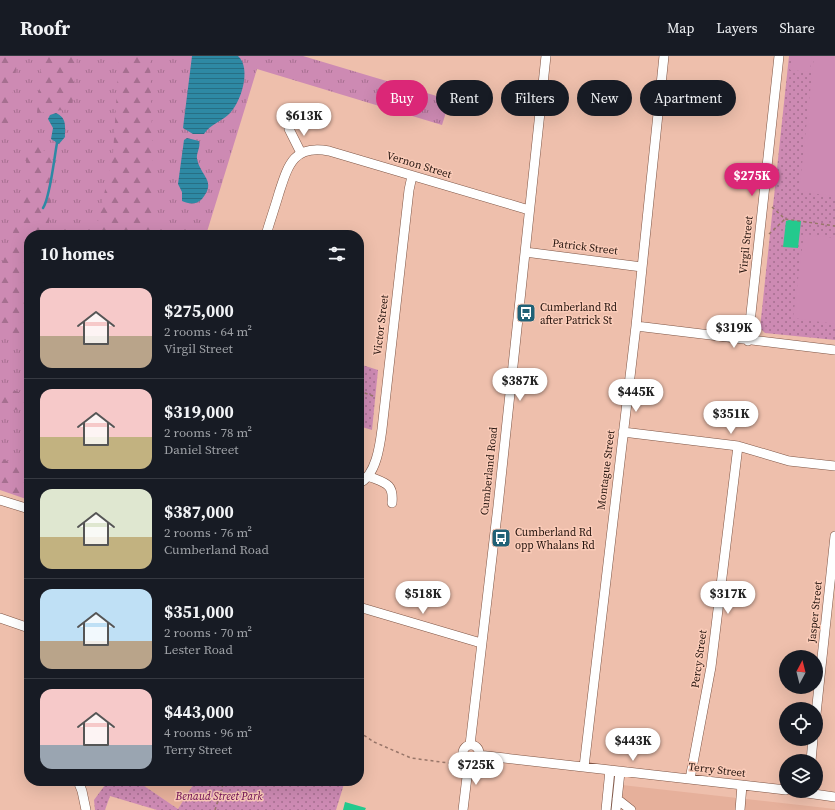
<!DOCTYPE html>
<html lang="en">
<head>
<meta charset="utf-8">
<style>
	:root { --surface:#171b24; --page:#242831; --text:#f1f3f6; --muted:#9ea1a6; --line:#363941; --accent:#db2777 }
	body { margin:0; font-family:"Source Serif 4",serif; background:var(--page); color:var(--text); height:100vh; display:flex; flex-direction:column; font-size:15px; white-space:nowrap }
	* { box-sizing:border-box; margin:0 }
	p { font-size:13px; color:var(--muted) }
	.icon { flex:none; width:22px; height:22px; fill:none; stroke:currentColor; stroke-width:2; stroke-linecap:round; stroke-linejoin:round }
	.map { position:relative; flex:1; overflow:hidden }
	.panel { position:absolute; left:24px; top:174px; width:340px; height:556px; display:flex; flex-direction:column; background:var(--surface); border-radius:16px; box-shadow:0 4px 16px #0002 }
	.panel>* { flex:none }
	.banner { position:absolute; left:376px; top:24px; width:380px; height:36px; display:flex; gap:8px }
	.needle { width:26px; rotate:7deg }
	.buttons { position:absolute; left:779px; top:594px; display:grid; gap:8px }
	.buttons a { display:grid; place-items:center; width:44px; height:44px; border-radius:50%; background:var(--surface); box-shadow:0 4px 16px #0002; font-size:20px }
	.price { position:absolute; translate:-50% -34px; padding:0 9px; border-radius:14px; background:#fff; color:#222; font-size:13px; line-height:26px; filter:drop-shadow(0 1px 2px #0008) }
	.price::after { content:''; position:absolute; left:50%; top:24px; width:12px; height:9px; margin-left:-6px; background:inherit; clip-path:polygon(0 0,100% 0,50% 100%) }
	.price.current { background:var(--accent); color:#fff }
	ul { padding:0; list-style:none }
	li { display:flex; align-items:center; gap:12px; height:100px; padding:0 16px }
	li+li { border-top:1px solid var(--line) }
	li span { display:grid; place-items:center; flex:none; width:112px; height:80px; border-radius:12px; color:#555 }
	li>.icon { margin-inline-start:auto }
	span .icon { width:48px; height:48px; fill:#fffc; stroke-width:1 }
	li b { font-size:17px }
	h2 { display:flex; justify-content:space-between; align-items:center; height:48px; padding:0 16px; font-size:17px }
	.pill { padding:0 14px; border-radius:18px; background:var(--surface); box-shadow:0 4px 16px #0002; font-size:14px; line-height:36px }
	.pill.current { background:var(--accent); color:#fff }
	header { display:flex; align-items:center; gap:24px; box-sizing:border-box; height:56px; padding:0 20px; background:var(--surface); border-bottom:1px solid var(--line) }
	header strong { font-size:19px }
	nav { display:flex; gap:22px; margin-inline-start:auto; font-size:14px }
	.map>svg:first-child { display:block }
	.built { fill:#e6b09b }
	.grass { fill:url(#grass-tufts) }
	.forest { fill:url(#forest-firs) }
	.park { fill:url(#park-dots) }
	.pitch { fill:#cd8ab3 }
	.water { fill:url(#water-rules) }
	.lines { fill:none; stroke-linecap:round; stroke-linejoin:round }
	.stream { stroke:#2e89a4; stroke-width:2.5 }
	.building { fill:#24c98d }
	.minor-casing { stroke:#7e5545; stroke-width:10 }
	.path { stroke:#987669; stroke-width:1.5; stroke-dasharray:3 3; stroke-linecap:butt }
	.minor { stroke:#fff; stroke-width:9 }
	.labels { text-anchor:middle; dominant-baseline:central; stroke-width:3; stroke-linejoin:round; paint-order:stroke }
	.street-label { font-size:11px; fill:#22120c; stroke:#fbccb9 }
	.poi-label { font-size:11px; fill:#22120c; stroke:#fbccb9; text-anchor:start }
	.park-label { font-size:11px; font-style:italic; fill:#69044f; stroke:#fbccb9 }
</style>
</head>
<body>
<header>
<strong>Roofr</strong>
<nav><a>Map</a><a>Layers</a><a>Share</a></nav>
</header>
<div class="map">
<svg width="835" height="754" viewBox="0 0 835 754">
	<defs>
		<pattern id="grass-tufts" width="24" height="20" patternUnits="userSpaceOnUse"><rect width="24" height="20" fill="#cd8ab3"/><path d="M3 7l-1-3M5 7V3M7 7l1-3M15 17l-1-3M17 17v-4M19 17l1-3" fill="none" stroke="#a66f90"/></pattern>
		<pattern id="forest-firs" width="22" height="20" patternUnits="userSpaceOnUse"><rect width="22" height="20" fill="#cd8ab3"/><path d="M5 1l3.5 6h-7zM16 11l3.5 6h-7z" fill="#a66f90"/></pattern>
		<pattern id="park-dots" width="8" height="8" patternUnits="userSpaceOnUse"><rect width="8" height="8" fill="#cd8ab3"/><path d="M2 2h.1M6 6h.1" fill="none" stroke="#a66f90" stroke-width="1.8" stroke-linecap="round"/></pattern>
		<pattern id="water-rules" width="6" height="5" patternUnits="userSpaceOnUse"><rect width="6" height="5" fill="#2e89a4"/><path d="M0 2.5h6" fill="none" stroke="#276f84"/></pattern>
	</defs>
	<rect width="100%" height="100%" fill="#eebfac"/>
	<path class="built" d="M137,725h61l-5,4 -15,24z
		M613,728l222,25v1h-225z"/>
	<path class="grass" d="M0,0h303l147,44 -8,25 -185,-56 -51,166h-177v259l-29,-8z"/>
	<path class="forest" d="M0,0h18l-11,78 -7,8z
		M42,0h35l-5,53 -35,4z
		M119,0h31l4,160 -4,19h-55l18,-81z
		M38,88l16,18 -6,73h-19v107l-29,-9v-63l30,-88 -5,-26z
		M0,329l29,11 -2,12 -27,4z
		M0,401l29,17v26l-29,-10z"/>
	<path class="park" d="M789,0h46v284l-70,-7 -5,-5z
		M359,308l19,6 -6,60 -13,-4z
		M108,725h29l41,28 15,-24 5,-4h135l11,3 -8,26h-179l-47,-14 -5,14h-10l-1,-10z"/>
	<path class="pitch" d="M792,0h20l-2,16 -20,-2z
		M814,0h21v140l-36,-4z
		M804,178l31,4v86l-42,-6z"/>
	<path class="water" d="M192,0h46c14,12 3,48 -10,59 -8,7 -17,9 -24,19h-11l-10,-6z
		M56,57c11,5 9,13 9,24l-6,7 -8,-5 2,-11 -5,-9 2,-4z
		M187,82l12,3c2,6 -3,12 -2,18 4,18 20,22 5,40 -6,6 -13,5 -20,2v-9l-4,-8 6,-44z"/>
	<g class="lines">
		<path class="stream" d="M43,152c7,-10 11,-49 14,-65"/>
	</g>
	<path class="building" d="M789,164l12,1 -3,27 -15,-1 3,-26z
		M345,746l21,6 -1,2h-22z"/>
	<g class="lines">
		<defs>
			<path id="minor" d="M289,73l12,24
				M266,179c4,-14 9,-28 13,-42 9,-28 15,-49 50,-42l200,59
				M525,196l117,15
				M636,270l199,24
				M748,285l31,-285
				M623,376l115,14 51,15 46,5
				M368,420c17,7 26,7 24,27
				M359,427c17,-7 21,-38 23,-54l27,-239 3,-14
				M0,444l29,9
				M359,551l122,36
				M0,562l29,10
				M816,658l19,-178
				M470,689l28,-239 48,-450
				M463 697a8 8 0 1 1 16 0a8 8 0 1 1-16 0Z
				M478,699l308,35
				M811,705l2,-22
				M584,711l52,-441 28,-270
				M690,723l21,-112 27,-221
				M78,725l4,10 4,19
				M793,735l42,6
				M617,743l14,11
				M463,754l6,-50
				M606,754l4,-40
				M616,754l4,-38
				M740,754l2,-25"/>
		</defs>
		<use href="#minor" class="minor-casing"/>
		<path class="path" d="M772,151l13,12 50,7
			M769,178l16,-15
			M24,247l5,4
			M27,290l2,-4
			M359,335l17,6
			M359,676l15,10 37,16 45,6
			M215,754l9,-29"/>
		<use href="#minor" class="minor"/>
	</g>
	<defs>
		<symbol id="bus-square" viewBox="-11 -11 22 22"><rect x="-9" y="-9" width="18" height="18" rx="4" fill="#206176" stroke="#fbccb9"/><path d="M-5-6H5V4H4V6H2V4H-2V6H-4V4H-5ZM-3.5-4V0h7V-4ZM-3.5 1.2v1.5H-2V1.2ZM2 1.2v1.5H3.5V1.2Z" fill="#fff"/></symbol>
	</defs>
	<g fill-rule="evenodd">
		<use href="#bus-square" x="515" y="246" width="22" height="22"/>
		<use href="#bus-square" x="490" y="471" width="22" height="22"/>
	</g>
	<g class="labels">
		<g class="street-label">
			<text transform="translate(419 109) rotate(17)">Vernon Street</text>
			<text transform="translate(746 189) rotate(-84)">Virgil Street</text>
			<text transform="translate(585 191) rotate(7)">Patrick Street</text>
			<text transform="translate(381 269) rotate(-83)">Victor Street</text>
			<text transform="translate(606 414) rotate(-83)">Montague Street</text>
			<text transform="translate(489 415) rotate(-84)">Cumberland Road</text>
			<text transform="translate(815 556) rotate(-84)">Jasper Street</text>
			<text transform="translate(699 603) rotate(-82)">Percy Street</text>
			<text transform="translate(717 714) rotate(7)">Terry Street</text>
		</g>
		<g class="poi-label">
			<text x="540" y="251">Cumberland Rd<tspan x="540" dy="13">after Patrick St</tspan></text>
			<text x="515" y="476">Cumberland Rd<tspan x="515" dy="13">opp Whalans Rd</tspan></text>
		</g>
		<g class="park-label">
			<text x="219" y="740">Benaud Street Park</text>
		</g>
	</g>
</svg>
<div class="buttons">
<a><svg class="needle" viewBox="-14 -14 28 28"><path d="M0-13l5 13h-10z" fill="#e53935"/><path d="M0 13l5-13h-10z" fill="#9ea1a6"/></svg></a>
<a><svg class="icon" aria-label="locate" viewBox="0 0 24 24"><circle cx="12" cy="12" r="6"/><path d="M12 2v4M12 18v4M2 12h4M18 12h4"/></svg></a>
<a><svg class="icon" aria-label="layers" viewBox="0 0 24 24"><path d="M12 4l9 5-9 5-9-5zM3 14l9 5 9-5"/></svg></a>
</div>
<b class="price" style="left:304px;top:81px">$613K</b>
<b class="price current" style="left:752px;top:141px">$275K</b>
<b class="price" style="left:734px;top:293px">$319K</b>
<b class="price" style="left:520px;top:346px">$387K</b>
<b class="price" style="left:636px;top:357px">$445K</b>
<b class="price" style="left:731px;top:379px">$351K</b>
<b class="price" style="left:423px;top:559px">$518K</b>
<b class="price" style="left:728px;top:559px">$317K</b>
<b class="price" style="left:633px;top:706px">$443K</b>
<b class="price" style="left:476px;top:730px">$725K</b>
<div class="banner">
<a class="pill current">Buy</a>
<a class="pill">Rent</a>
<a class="pill">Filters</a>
<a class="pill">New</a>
<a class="pill">Apartment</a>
</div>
<section class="panel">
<h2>10 homes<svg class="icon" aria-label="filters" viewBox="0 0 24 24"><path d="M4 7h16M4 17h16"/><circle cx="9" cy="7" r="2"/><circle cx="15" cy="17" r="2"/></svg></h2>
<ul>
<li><span style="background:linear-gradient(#f6c9c9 60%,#b9a48a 0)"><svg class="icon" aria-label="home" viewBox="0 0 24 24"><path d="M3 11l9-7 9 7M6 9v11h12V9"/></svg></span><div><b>$275,000</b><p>2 rooms · 64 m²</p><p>Virgil Street</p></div></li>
<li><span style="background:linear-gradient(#f6c9c9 60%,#c2b280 0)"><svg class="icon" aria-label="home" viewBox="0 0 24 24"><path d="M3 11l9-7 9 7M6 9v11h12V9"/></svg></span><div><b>$319,000</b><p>2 rooms · 78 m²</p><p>Daniel Street</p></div></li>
<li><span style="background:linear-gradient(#dfe7d0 60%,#c2b280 0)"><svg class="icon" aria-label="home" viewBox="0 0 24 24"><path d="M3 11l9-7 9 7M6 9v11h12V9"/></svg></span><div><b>$387,000</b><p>2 rooms · 76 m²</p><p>Cumberland Road</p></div></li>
<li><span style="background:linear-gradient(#bfe0f5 65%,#b9a48a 0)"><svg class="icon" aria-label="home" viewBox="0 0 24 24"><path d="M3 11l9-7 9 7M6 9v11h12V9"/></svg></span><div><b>$351,000</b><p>2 rooms · 70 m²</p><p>Lester Road</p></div></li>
<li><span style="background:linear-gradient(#f6c9c9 70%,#9aa5b1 0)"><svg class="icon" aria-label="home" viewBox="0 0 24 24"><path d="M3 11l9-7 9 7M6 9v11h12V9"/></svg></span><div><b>$443,000</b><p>4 rooms · 96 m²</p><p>Terry Street</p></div></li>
</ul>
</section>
</div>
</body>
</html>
